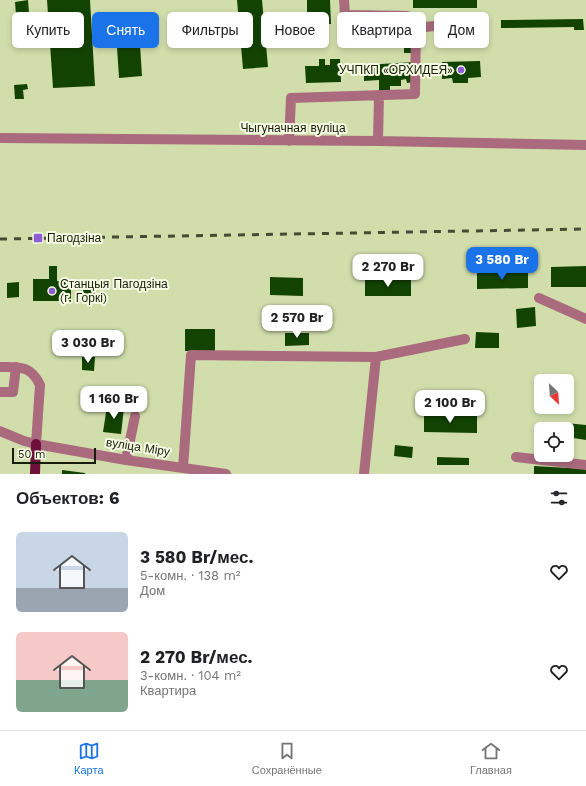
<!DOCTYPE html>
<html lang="ru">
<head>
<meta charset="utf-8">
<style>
	:root { --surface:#fff; --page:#f6f6f6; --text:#202124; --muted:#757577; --line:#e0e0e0; --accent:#1a73e8 }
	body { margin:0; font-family:"Work Sans",sans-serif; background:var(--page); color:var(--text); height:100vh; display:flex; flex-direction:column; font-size:15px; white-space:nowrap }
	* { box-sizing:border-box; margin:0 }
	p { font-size:13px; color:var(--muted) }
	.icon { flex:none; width:22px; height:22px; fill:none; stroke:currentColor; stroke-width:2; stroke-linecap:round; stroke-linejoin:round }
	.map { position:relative; height:474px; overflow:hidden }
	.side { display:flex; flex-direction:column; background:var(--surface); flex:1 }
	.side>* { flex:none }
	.hud { position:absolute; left:12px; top:12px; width:562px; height:36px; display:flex; gap:8px }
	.needle { width:26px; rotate:155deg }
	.fabs { position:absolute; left:534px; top:374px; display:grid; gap:8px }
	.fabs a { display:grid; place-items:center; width:40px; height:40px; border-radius:6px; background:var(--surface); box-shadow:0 2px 6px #0003; font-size:20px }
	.scale { position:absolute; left:12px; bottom:10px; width:84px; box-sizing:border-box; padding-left:4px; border:2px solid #181c09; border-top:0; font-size:11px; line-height:14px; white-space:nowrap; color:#181c09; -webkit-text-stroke:3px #f5fbe2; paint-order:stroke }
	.price { position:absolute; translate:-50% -34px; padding:0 9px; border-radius:8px; background:#fff; color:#222; font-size:13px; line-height:26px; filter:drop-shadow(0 1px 2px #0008) }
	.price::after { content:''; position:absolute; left:50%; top:24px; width:12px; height:9px; margin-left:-6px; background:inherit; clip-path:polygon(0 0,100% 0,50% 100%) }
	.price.current { background:var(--accent); color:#fff }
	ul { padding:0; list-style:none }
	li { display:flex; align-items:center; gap:12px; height:100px; padding:0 16px }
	li span { display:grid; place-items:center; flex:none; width:112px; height:80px; border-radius:6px; color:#555 }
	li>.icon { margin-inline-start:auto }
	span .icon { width:48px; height:48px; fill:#fffc; stroke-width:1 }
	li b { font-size:17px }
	h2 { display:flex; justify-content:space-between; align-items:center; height:48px; padding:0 16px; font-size:17px }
	.tag { padding:0 14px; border-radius:6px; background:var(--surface); box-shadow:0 2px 6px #0003; font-size:14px; line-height:36px }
	.tag.current { background:var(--accent); color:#fff }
	.menu { display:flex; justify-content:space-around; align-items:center; height:56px; border-top:1px solid var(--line); background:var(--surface); font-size:11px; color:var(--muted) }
	.menu a { display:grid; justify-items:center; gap:2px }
	.menu .current { color:var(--accent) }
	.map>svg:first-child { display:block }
	.building { fill:#134302 }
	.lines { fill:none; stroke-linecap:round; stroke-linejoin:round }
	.minor { stroke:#ab6b7f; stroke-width:10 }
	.major { stroke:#6d103b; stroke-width:10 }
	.rail { stroke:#454c31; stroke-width:3; stroke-dasharray:7 7; stroke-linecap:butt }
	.poi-dot { fill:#8d5dd6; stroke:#f5fbe2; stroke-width:1.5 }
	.labels { text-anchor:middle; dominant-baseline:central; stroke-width:4; stroke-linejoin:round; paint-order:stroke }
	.poi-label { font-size:12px; fill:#181c09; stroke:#f5fbe2; text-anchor:start }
	.street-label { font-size:12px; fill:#181c09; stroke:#f5fbe2 }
</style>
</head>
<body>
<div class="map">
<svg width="586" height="474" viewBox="0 0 586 474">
	<rect width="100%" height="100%" fill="#d1deab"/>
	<path class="building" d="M28,0l3,39 -13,1 -3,-38z
		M47,0h43l5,86 -42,2z
		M237,0h25l6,67 -25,2z
		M307,0h23l1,24h-24z
		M413,0h64v8h-64z
		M138,14l4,62 -23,2 -4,-62z
		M583,19l1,11h-10v-3l-73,1v-8z
		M394,25h16v10h4v5l-41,1v-8h21z
		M404,45h10v8h-10z
		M319,59h6v6h5v-6h10l1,23 -35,1 -1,-17h14z
		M480,61l1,16 -13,1v5h-15l-1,-5 -10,1v-17z
		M414,62l1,20 -8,1 -1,-4 -5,1v6h-11v6h-11v-12l-15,1v-16z
		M27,84l1,5 -5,1 1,9h-9l-1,-14z
		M49,266h8v15h14v20h-38v-22h16z
		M586,266v21h-35v-20z
		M477,273h51v15l-51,1z
		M270,277l33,1v18l-33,-1z
		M365,280h46v16h-46z
		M19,282v15l-12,1v-15z
		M83,283h12v11l-12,1z
		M535,307l1,19 -19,2 -1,-19z
		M185,329h30v22h-30z
		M476,332l23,1v15h-24z
		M285,333h24v12l-24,1z
		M82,357h13l-1,14 -12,-1z
		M567,389h6v21l-20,-1v-2h14z
		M107,406l17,2 -3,26 -18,-2z
		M424,414l53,1v18l-53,-1z
		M556,422l30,3v15l-19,-3v-8h-11z
		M395,445l18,2 -1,11 -18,-2z
		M437,457l32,1v7h-32z
		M534,466l52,3v5h-52z
		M62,470l23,3v1h-23z"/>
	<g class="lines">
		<path class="minor" d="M416,28l64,-7
			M0,138l378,3 208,4
			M289,141l2,-43 124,-4 1,-66 -9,-12 -62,-1 -1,-15
			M378,141l1,-46
			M539,298l47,21
			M376,357l89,-18
			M0,367c19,0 31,-2 40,18l-4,59
			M0,392h13l3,-25
			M0,431l24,10 12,3 90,16 100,14
			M516,457l70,8
			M126,460l9,-44
			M183,468l8,-113 185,2 -12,117"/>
		<path class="major" d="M35,474l1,-30"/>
		<path class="rail" d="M0,239l586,-10"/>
	</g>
	<g class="poi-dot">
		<circle cx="461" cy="70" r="4"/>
		<rect x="33" y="233" width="10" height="10" rx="2"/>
		<circle cx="52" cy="291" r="4"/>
	</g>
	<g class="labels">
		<g class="poi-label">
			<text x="453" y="70" text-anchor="end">УЧПКП «ОРХИДЕЯ»</text>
			<text x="47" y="238">Пагодзіна</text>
			<text x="60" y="284">Станцыя Пагодзіна<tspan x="60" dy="14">(г. Горкі)</tspan></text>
		</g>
		<g class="street-label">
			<text x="293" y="128">Чыгуначная вуліца</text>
			<text transform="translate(138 447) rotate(9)">вуліца Міру</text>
		</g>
	</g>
</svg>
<div class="fabs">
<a><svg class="needle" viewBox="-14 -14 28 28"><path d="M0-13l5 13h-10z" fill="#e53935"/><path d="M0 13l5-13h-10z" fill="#757577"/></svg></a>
<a><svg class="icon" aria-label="locate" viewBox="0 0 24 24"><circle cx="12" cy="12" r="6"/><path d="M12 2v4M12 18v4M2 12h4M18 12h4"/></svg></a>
</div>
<div class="scale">50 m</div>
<b class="price current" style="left:502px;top:281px">3 580 Br</b>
<b class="price" style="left:388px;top:288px">2 270 Br</b>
<b class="price" style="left:297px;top:339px">2 570 Br</b>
<b class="price" style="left:88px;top:364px">3 030 Br</b>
<b class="price" style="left:114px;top:420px">1 160 Br</b>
<b class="price" style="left:450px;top:424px">2 100 Br</b>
<div class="hud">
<a class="tag">Купить</a>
<a class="tag current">Снять</a>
<a class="tag">Фильтры</a>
<a class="tag">Новое</a>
<a class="tag">Квартира</a>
<a class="tag">Дом</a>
</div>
</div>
<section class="side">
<h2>Объектов: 6<svg class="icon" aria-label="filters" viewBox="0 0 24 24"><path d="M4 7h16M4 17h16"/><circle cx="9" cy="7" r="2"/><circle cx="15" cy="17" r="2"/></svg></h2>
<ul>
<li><span style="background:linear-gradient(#c9d6e8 70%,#9aa5b1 0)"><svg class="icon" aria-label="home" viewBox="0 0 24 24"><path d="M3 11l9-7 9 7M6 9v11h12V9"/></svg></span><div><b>3 580 Br/мес.</b><p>5-комн. · 138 m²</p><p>Дом</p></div><svg class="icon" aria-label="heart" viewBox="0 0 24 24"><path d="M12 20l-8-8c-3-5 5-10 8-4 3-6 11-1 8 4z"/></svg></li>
<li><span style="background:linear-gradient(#f6c9c9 60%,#7fa58c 0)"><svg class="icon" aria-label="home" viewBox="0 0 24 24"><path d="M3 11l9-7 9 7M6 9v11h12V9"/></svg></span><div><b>2 270 Br/мес.</b><p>3-комн. · 104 m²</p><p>Квартира</p></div><svg class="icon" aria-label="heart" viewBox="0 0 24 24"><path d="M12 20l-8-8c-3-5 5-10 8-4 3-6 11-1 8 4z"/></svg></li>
</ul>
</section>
<nav class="menu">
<a class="current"><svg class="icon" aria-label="map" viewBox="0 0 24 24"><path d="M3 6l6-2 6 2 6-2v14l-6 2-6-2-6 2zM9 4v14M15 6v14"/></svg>Карта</a>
<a><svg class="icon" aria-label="saved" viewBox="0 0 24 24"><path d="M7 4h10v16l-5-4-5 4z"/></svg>Сохранённые</a>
<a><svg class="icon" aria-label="home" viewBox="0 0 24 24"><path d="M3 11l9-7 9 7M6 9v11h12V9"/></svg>Главная</a>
</nav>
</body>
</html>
